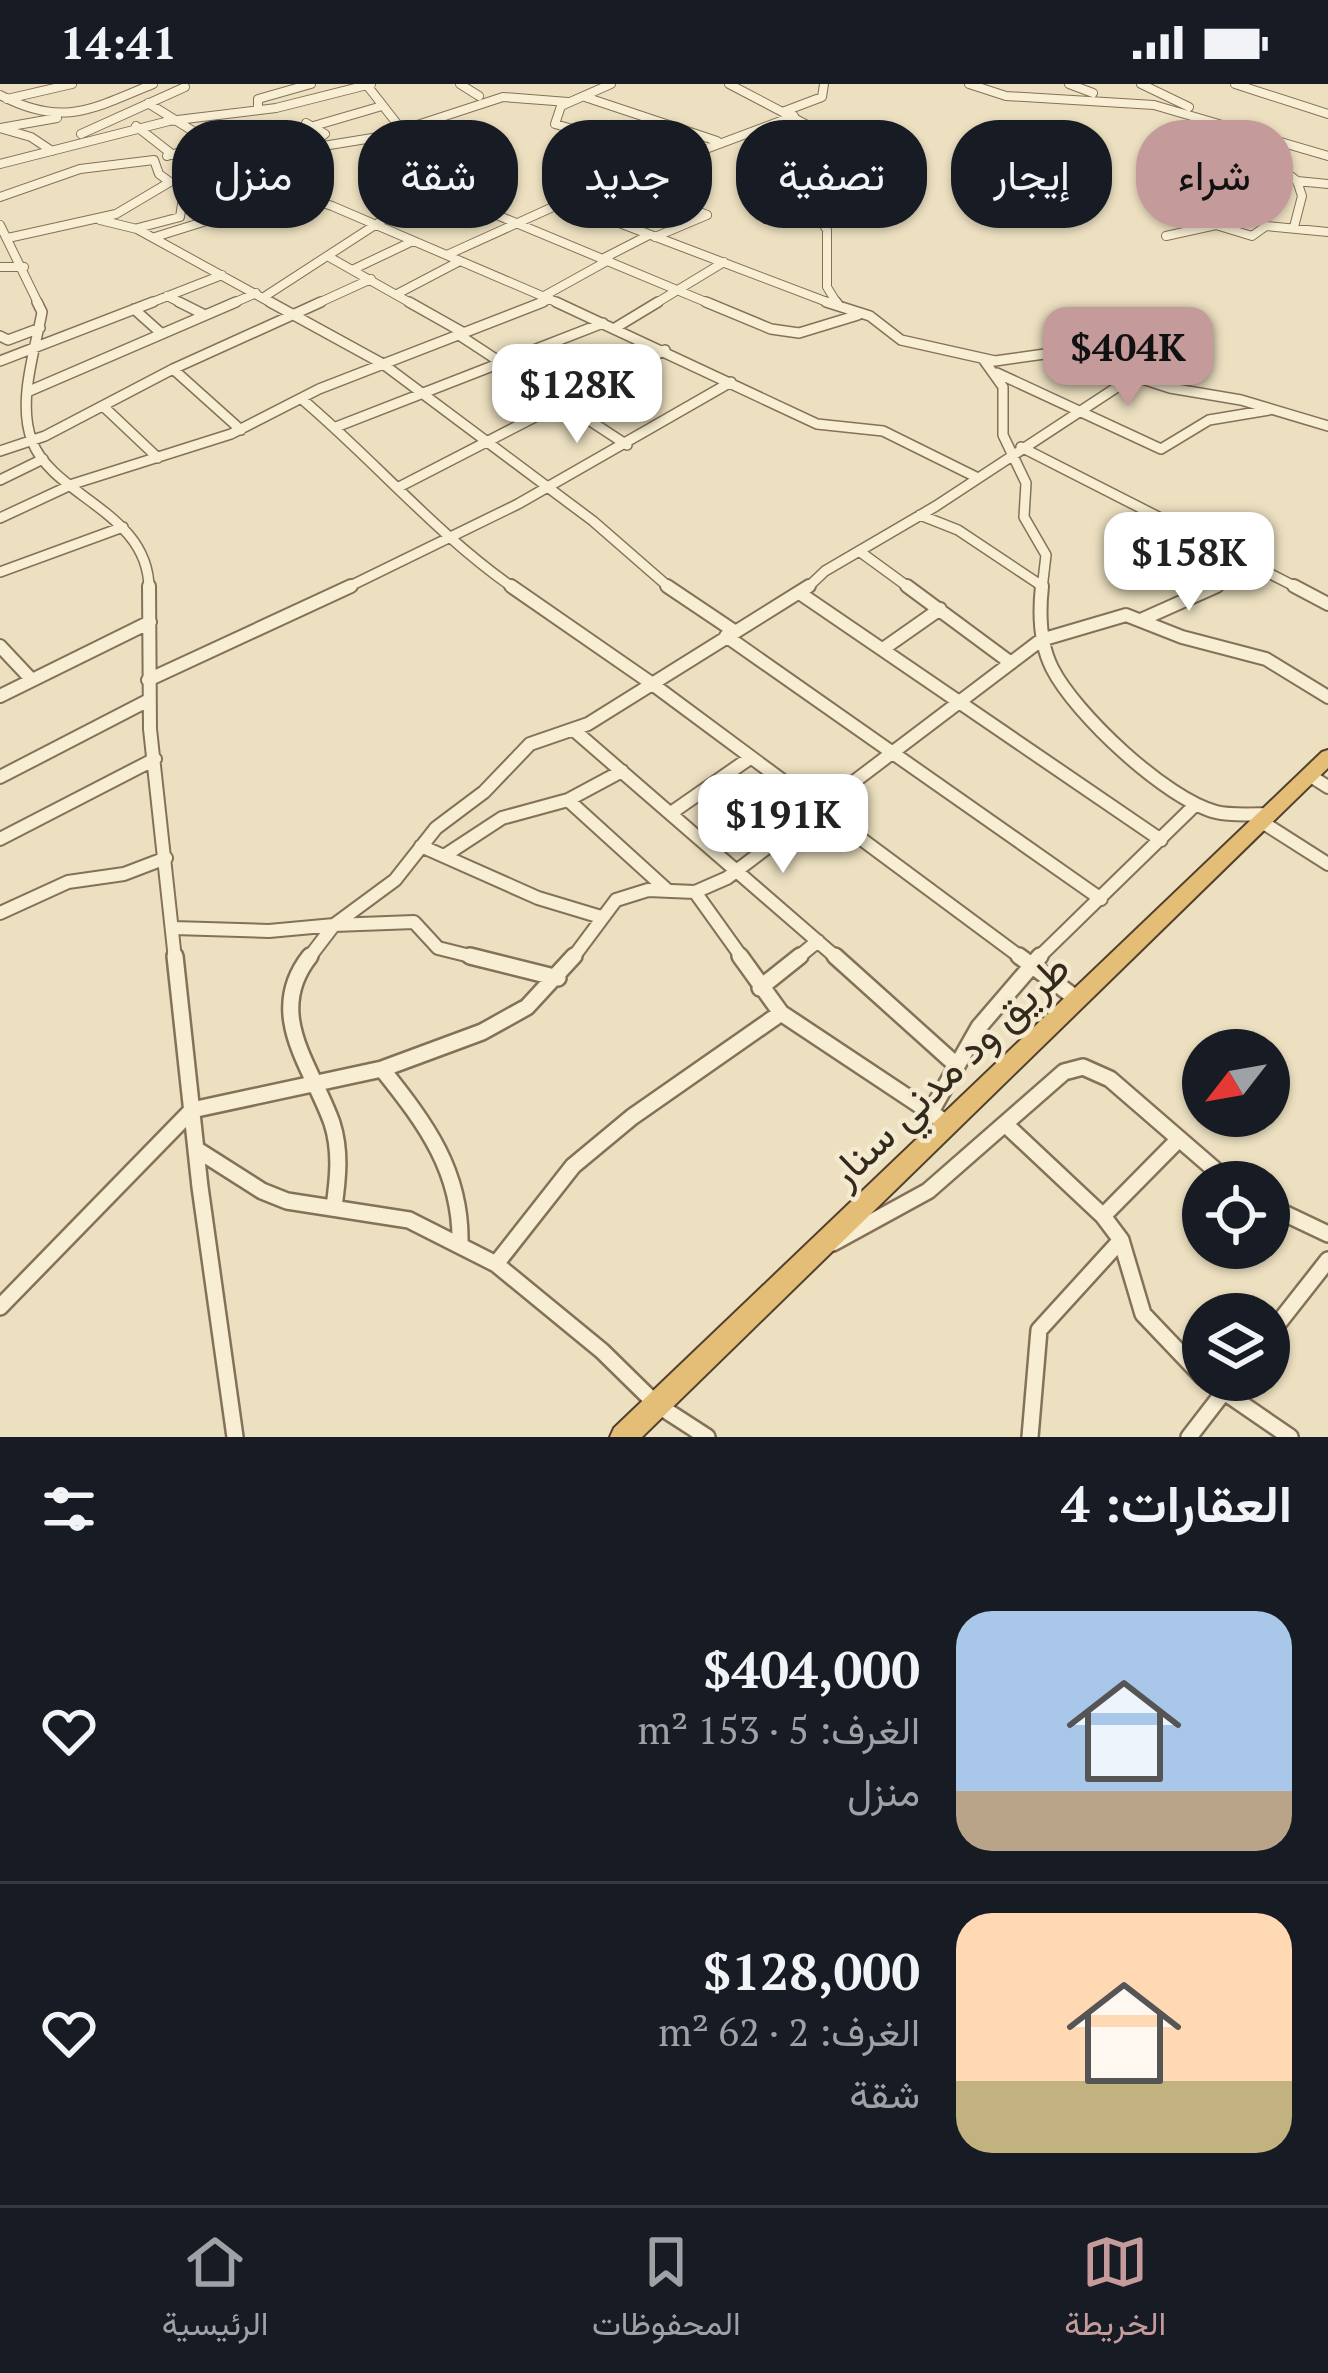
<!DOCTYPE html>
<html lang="ar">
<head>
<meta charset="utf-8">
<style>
	:root { --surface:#171b24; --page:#20242c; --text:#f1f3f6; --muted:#9ea1a6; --line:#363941; --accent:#c59a9b }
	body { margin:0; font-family:"PT Serif",Vazirmatn,serif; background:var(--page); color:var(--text); direction:rtl; height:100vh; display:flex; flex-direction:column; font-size:45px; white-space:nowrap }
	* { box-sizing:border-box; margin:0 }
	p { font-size:39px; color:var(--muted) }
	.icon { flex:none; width:66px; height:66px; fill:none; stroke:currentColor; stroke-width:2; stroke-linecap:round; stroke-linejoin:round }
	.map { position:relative; height:1353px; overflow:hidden; direction:ltr }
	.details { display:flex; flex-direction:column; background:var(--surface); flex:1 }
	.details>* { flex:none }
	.guide { position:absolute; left:36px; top:36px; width:1257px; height:108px; direction:rtl; display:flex; gap:24px }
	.needle { width:78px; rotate:239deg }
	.buttons { position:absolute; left:1182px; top:945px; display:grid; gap:24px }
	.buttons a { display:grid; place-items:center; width:108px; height:108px; border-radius:50%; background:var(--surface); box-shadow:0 3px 9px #0004; font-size:60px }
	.price { position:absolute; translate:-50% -102px; padding:0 27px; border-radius:24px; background:#fff; color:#222; font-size:39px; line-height:78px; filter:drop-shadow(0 3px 6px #0008) }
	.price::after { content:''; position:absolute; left:50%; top:72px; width:36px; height:27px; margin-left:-18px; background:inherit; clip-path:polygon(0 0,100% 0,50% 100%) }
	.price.on { background:var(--accent); color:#111 }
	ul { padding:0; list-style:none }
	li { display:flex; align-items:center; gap:36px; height:300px; padding:0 36px }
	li+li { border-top:3px solid var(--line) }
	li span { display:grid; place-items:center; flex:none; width:336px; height:240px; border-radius:36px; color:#555 }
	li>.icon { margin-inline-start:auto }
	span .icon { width:144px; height:144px; fill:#fffc; stroke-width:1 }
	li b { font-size:51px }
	h2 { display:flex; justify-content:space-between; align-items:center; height:144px; padding:0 36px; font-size:51px }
	.pill { padding:0 42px; border-radius:48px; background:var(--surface); box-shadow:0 3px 9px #0004; font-size:42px; line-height:108px }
	.pill.on { background:var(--accent); color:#111 }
	.status { display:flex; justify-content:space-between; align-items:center; height:84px; padding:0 60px; background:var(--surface); direction:ltr }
	.status svg { height:33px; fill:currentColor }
	.tab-bar { display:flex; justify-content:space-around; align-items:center; height:168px; border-top:3px solid var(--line); background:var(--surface); font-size:33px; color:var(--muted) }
	.tab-bar a { display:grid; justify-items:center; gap:6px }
	.tab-bar .on { color:var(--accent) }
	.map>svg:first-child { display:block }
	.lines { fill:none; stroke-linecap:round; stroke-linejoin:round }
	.minor-far3-casing { stroke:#847159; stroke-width:10 }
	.minor-far2-casing { stroke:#847159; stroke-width:12 }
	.minor-far1-casing { stroke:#847159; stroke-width:16 }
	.minor-casing { stroke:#847159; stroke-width:20 }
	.trunk-casing { stroke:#52402d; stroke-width:4 }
	.minor-far3 { stroke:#f7eed3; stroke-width:8 }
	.minor-far2 { stroke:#f7eed3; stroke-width:9 }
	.minor-far1 { stroke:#f7eed3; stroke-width:12 }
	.minor { stroke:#f7eed3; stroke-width:15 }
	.trunk { fill:#e4bd76; fill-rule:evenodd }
	.labels { text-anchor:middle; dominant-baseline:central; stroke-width:9; stroke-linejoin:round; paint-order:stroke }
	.near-street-label { font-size:42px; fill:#34291d; stroke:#f4ead0 }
</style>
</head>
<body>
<div class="status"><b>14:41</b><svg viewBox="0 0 49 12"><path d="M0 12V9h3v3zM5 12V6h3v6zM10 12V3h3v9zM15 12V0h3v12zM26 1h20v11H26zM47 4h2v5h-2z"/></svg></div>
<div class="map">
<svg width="1328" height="1353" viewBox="0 0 1328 1353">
	<rect width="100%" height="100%" fill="#ece0c0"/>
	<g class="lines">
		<defs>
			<path id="minor-far3" d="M366,0l36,46 7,31 30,19 -7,8
				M460,0l19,12
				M611,0l-50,22 -6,18 118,34
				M729,0l82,43 -5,53 4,23 17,27v57l11,18
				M969,0l37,12 148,9 174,51
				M1069,0l24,9
				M1141,0l48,23
				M1235,0l93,30
				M0,11c63,33 92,14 153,-11
				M585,13l132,44
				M7,15l65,-15
				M148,19l80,50
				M258,23v-8l53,-15
				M785,27l37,-14 2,-13
				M1225,41l72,56 31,3
				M136,42l37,29
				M0,44l57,-10
				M0,44l31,9 21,14
				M402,46l101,-33 65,5
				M81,50l104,-47
				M311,64l92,-15
				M225,68l157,-46
				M167,72l43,-13
				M288,76l-32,-4 -27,16 103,34 231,99
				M0,80l169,-43 107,-13 95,-24
				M622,95l85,36
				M260,96l65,-46 -19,-11
				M432,104l281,117
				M0,113l80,-28 74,-9 5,14 11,8 -54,32 -108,24
				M564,118l271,103
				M100,136l37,9 138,76
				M0,141l39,80
				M1294,143l8,-31 -5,-15
				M138,144l42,-11 2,-13 61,-27
				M1166,152l50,-11 36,11 14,-10 62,6
				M155,153l77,-24 39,-29
				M655,153l52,-22
				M447,171l117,-53 230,-86
				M329,173l85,48
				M604,174l45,-23
				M0,183h24
				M354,185l59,-28
				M397,210l63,-33
				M167,212l18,9
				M544,212l65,-36
				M264,213l168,-109
				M145,221l77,-30
				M229,221l27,-12
				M314,221l57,-26
				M535,221l15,-6
				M653,221l71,-43"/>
			<path id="minor-far2" d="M37,218l5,10c-7,39 -25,90 -10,129 21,56 117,71 117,148
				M179,218l26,13
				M270,218l113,62 210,157 78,68
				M409,218l55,31
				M556,218l261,122 66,7 93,46
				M706,218l65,27 28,4 59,-18
				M826,218l44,14 31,24 94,21 64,-9 111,36 71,12 87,26
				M836,218l3,4
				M134,225l28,25
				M615,244l43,-26
				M459,251l168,110
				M0,252l8,4 32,-12
				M983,275l20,28v48l23,48 -2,34 22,38 -4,34
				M0,277l153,-59
				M173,285l68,61
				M997,289l164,76 48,-29 60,-10
				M27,308l209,-90
				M303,316c73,62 134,135 212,189
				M103,322l55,52
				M336,343l267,-104
				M1021,363l279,142
				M0,367l45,-15 128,-67 148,-67
				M0,396l43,-21
				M399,403l266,-137
				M920,431l38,15 84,56
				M0,434l73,-34 158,-50 88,-45 224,-87
				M859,467l52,38
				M0,488l123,-45
				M344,505l174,-85 213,-122
				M806,505l19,-18 111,-65 198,-130
				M1212,505l42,-24"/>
			<path id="minor-far1" d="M149,502l1,143 25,230
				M511,502l140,97 372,276
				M667,502l67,45
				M907,502l104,77
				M1042,502c-3,27 -3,56 10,82 23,46 114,131 164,144 16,4 38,2 55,2
				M1294,502l34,18
				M801,510l360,246
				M1143,535l74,-33
				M726,552l375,263
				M0,562l31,33
				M883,565l57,-40
				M148,596l203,-94
				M0,612l150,-74
				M575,647l263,228
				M1309,691l19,12
				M0,693l147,-76
				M568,716l98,89
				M671,729l79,-55
				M1262,738l66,42
				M0,755l155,-80
				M421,762l117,52 63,19
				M444,772l58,-38 66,-18 54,-29
				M695,808l48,67
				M0,829l68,-31 56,-8 42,-16
				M174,844l95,3 65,-6 61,-45 41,-52 48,-36 46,-48 58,-20 221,-138
				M308,875l26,-34 80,-3 24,26 44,11
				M572,875l44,-59 32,-10 47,2 32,-14 314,-238 85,-25 56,22 84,22 62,38
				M796,875l22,-18
				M1037,875l157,-153"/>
			<path id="minor" d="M175,872l25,231 35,250
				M310,872c-46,58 2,110 22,167 9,28 6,55 2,84
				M470,872l88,22
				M740,872l41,57 167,111
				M835,872l119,107
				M1019,872l58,43
				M760,904l40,-32
				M382,985c44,55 80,103 78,176
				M929,1031l50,-88 61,-71
				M1005,1040l98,92 18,24 22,74 60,63
				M196,1065l66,42 25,10 122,19 87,44 106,87 54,53 51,33
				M1269,1122l59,28
				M1103,1132l76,-77
				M833,1159l95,-52 136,-119 19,-5 27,12 119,103
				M496,1180l77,-98 59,-49 149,-104
				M0,1223l192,-197 190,-41 100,-37 45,-25 47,-51
				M1269,1251l59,-75
				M1207,1296l83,57
				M1030,1353l9,-107 82,-90
				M1189,1353l44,-57"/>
			<path id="trunk" d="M1328,666v18l-686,669h-32l4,-9 708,-676z"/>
		</defs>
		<use href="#minor-far3" class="minor-far3-casing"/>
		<use href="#minor-far2" class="minor-far2-casing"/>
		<use href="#minor-far1" class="minor-far1-casing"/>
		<use href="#minor" class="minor-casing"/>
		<use href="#trunk" class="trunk-casing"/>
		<use href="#minor-far3" class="minor-far3"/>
		<use href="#minor-far2" class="minor-far2"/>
		<use href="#minor-far1" class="minor-far1"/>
		<use href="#minor" class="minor"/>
		<use href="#trunk" class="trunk"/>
	</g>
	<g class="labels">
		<g class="near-street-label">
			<text transform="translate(948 985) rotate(-44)">طريق ود مدني سنار</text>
		</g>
	</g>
</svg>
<div class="buttons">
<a><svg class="needle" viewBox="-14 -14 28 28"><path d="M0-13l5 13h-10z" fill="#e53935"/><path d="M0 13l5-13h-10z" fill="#9ea1a6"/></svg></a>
<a><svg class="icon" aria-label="locate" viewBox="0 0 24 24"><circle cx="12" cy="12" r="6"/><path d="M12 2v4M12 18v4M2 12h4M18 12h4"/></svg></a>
<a><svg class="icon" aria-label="layers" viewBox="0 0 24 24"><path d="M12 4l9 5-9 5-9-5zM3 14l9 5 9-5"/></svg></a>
</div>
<b class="price on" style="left:1128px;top:325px">$404K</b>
<b class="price" style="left:577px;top:362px">$128K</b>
<b class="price" style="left:1189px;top:530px">$158K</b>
<b class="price" style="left:783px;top:792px">$191K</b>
<div class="guide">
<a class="pill on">شراء</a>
<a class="pill">إيجار</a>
<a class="pill">تصفية</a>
<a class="pill">جديد</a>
<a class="pill">شقة</a>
<a class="pill">منزل</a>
</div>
</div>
<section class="details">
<h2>العقارات: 4<svg class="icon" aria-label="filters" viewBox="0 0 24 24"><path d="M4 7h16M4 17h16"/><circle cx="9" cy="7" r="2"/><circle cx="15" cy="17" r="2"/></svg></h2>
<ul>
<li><span style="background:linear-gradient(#a9c7e8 75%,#b9a48a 0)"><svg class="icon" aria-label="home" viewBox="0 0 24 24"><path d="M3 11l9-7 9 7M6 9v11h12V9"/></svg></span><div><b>$404,000</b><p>الغرف: 5 · 153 m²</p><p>منزل</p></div><svg class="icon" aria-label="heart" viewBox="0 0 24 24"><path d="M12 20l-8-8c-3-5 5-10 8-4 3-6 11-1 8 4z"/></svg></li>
<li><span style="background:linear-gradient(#ffd9b3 70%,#c2b280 0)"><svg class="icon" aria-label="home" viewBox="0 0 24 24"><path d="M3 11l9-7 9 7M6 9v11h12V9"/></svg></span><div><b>$128,000</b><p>الغرف: 2 · 62 m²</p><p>شقة</p></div><svg class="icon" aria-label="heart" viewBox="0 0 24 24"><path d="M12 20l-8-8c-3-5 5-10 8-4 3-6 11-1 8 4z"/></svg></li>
</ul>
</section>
<nav class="tab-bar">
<a class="on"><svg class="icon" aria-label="map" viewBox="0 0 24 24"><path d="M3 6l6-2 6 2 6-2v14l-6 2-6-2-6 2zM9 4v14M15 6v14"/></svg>الخريطة</a>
<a><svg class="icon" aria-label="saved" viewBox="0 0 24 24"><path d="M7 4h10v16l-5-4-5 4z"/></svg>المحفوظات</a>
<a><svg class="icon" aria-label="home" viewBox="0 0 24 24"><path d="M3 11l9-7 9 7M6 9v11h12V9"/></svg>الرئيسية</a>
</nav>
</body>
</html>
